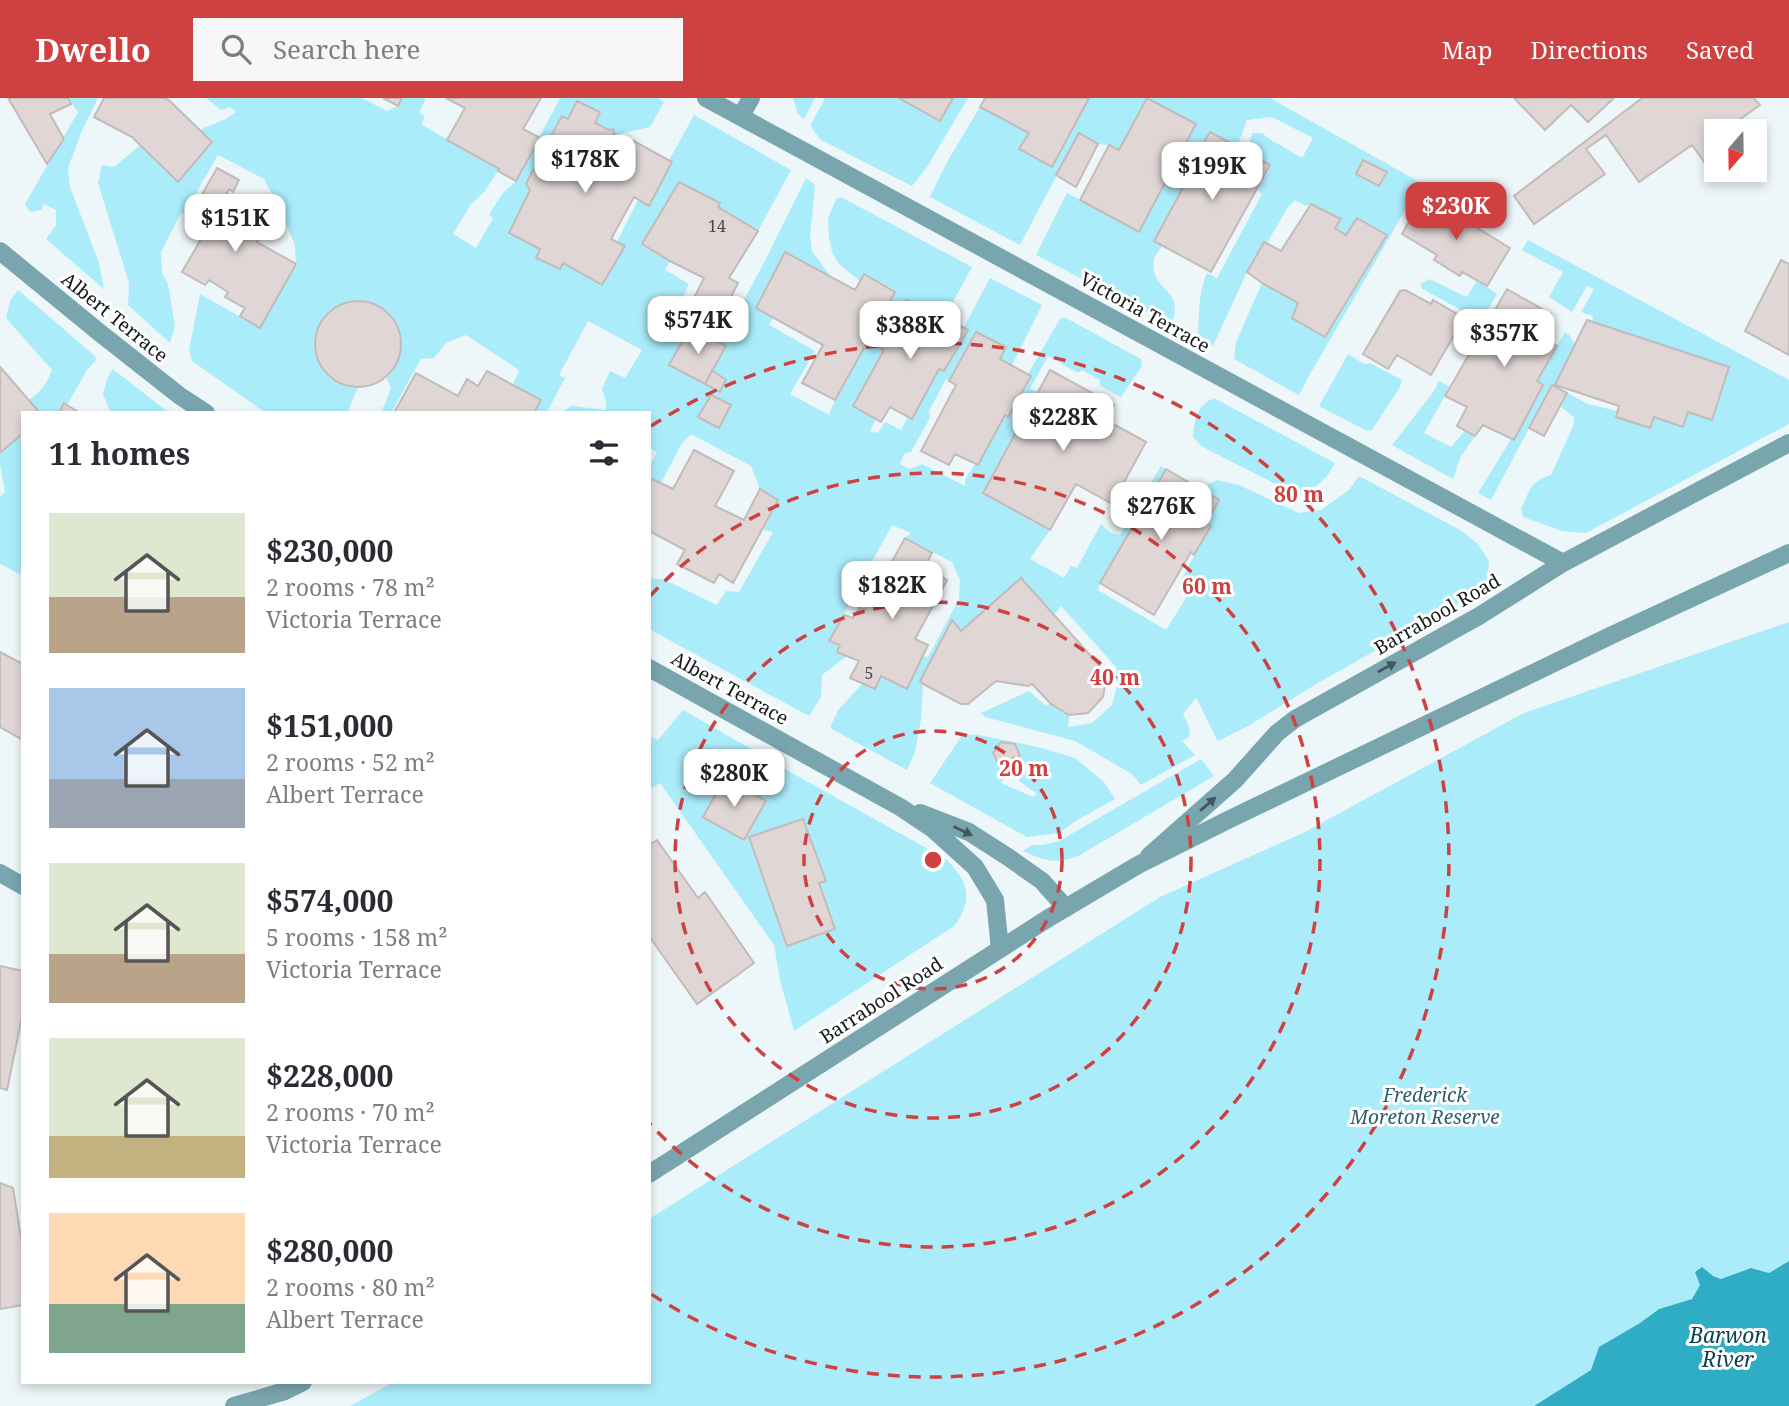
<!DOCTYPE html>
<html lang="en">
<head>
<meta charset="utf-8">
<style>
	:root { --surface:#fff; --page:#f7f7f7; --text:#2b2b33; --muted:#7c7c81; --accent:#cf4041 }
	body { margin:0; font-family:"Noto Serif",serif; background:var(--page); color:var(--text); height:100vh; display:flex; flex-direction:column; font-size:26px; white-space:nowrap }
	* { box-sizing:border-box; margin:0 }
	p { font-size:23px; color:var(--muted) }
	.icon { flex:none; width:38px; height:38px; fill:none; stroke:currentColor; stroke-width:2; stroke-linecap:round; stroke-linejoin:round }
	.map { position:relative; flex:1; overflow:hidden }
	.panel { position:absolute; left:21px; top:313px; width:630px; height:973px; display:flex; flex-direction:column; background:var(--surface); border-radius:0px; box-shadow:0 4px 10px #0003 }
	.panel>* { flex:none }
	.needle { width:46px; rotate:200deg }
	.controls { position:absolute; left:1704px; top:21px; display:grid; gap:14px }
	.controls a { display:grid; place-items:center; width:63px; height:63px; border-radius:0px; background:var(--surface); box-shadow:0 4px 10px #0003; font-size:35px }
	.price { position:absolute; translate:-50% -60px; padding:0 16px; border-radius:14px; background:#fff; color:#222; font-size:23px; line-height:46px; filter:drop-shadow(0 2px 4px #0008) }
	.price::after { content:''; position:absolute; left:50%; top:42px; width:21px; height:16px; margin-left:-10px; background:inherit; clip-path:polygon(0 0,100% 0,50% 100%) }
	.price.on { background:var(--accent); color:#fff }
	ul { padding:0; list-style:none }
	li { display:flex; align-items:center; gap:21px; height:175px; padding:0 28px }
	li span { display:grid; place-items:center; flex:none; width:196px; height:140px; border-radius:0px; color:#555 }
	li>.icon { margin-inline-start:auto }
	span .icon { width:84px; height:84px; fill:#fffc; stroke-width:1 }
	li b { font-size:30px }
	h2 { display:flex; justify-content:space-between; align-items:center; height:84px; padding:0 28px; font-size:30px }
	header { display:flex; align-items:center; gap:42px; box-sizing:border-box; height:98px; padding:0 35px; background:var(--accent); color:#fff }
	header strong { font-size:33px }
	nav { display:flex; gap:38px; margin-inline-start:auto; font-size:24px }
	.search { width:490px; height:63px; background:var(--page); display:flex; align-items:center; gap:18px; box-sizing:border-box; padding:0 24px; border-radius:0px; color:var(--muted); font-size:26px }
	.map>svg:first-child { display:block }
	.green { fill:#abecfb; fill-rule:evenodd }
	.water { fill:#2fadc5 }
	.building { fill:#dfd6d5; stroke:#c3bbba; stroke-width:2 }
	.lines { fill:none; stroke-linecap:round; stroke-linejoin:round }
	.minor { stroke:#79a5af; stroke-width:18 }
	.tertiary { stroke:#79a5af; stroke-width:18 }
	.oneway { fill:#43585d }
	.ring { fill:none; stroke:#cf4041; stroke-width:3.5; stroke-dasharray:12 9 }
	.labels { text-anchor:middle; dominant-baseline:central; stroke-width:6; stroke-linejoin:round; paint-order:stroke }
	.number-label { font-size:16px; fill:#484849 }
	.street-label { font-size:19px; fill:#16191a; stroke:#fff }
	.park-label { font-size:19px; font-style:italic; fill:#2d5e69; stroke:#fff }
	.water-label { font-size:21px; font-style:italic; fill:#0c424d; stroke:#fff }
	.centre { fill:#cf4041; stroke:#fff; stroke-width:3.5 }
	.ring-label { font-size:21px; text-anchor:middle; font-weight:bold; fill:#cf4041; stroke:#fff; stroke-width:6; stroke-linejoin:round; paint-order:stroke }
</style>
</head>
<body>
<header>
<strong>Dwello</strong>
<div class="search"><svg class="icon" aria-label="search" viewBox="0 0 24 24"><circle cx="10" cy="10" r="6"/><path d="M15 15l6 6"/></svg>Search here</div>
<nav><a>Map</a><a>Directions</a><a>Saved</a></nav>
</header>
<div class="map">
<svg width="1789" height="1308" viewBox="0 0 1789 1308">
	<rect width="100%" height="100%" fill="#edf6f8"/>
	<path class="green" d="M68,0h30l-17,35 -13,35 2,19 29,76 5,26 -58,-50 10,-14v-15l-12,-6 -3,6 -11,2 -5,-8 53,-92z
		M206,0h156l25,13 11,-5 4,-8h24l-7,14 5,4 -2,9 77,44 -14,22 -14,13 -18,30 23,14 17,-30 -4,-3 13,-21 14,-13 44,-83h98l6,4 -14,25 -35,8 -2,-6 -4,1 -14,-7 -18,-22 -9,18 -7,-2 -10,19 5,2 -16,30 -7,2 -6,14 3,6 -21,43 31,16 -4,9 24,11 3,-6 39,22 22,-39 -7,-4 21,-42 11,5 23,-42 -3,-3 25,-45 97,55 -33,61 -40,-24 2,-4 -41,-20 -4,6 -33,54 28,18 -5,9 24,14 -13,26 12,6 1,-8 10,7 -30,50 36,19 21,-38 -5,-3 46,-86 39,-79 8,6 1,5 -5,47 2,15 19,26 -46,-25 -28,56 16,10 -4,7 46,26 -25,43 39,21 6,-15 59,-108 -30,-18 -4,7 -21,-17 -7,-12 -3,-15 -1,-19 8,-19 5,-2 131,70 -24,44 -14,-7 -5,8 -23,-11 -26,46 4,3 -8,69 -6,12 8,2 7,-11 16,8 7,-13 4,2 27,-50 6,2 23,-41 -4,-3 26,-49 52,27 -30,60 -12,-6 5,-12 -30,-15 -26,49 -3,-2 -17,32 1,7 -19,34 -7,2 -4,10 10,5 12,-5 43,22v-6l10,-16 3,1 27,-50 3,2 23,-41 -3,-2 32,-55 4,-2 77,42 1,7 -21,31 -21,-11v-6l-18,-10 -4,3 -30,-17 -18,33 8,3 -55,100 67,38 -20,29 34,19 7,-12 6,2 24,-44 10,9 9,2 41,-69 5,3 -66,114 -2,7 68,40 25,-40 -11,-8 30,-55 -4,-4 13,-23 -19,-11 17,-9 22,5 60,28 22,-3 28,-20 10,-14 103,55 16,13 11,17 -2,19 -3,9 -166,94 -70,43 -30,15c-9,-15 -14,-30 -22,-43l-13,16 6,13 1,9 -8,5 13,14 -54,30 -9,-11 -57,-33 -90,-24 -4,-4 48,-22 16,14 6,-1 18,11 -1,12 24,-4 20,-18 6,-23 -4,-3 3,-11 -56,-62 -7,9 -34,-36 -59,52 -38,53 -2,35 -6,33 -8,18 -77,-42 8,-18 24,-26 13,5 6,-13 25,12 16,-32 6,1 31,-58 1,-19 -8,-18 -47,-24 6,-5 -19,-8 -63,116 11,4 -2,7 9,4 -25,19 -1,22 -12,19 -160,-87v-51l16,2 52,25 9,-14 13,1 34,-60 -10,-2 15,-30 -18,-11 -9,-23 -60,-32 -10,11 -20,38 -9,-4 -3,5v-18l8,-14 -8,-4v-35h-88l10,-7 35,4v-10l-4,-11 8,-18 15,7 17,-28 -54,-29 -29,54 6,3 -18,34 -13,1 7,-13 -28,-15 6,-15 -53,-35 -20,8 -12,15 -13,1 -30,54h-10l10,-25 -5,-11c49,-56 -39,-108 -66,-52 -6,12 -6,25 -1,37 7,16 22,24 39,25l-11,26h-81l-74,-52 -3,-11 11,-56 60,34 36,-64 -1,-19 -15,-35 -16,-31 -46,-24 -33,57 -5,3 -19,37 1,21 6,11 7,42 -5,17 -42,-38 1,-22 -31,-100 4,-18 12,2 26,-22 59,-15 25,-10 12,-8 -6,-5 -9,3z
		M793,0h22l-11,21 -6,-5z
		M825,0h143l-41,69 -15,19 -91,-46 -11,-14z
		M1089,0h181l151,85 -111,191 -11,21 -65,-36 2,-17 26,-59 36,20 -6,15 33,19 61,-102 -29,-17 -11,17 -11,-7 6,-9 -30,-15 -5,2 -11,-6 -7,7 -21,36 -4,-1 -16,30 -34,74 -15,-8c1,-23 0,-44 9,-65l10,5 45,-84 -4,-4 13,-24 -24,-14 5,-19h10l9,7 31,18 11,-20 -41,-21 -25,3 -10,27 -27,-15 -16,28 3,2 -43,79 8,5c-2,4 -8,10 -8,14 -6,31 33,28 17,65l-135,-70 31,-62 72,38 57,-106 -48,-27 -29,52 -10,-5 -11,-1 -19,-11 -59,112 -90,-48 17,-35 33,-55 49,26 -10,16 33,18z
		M1528,142l261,140v44l-203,109 -24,-2 -39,-14 -2,-8c9,-19 9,-27 30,-34l23,-51v-7l-14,-11 7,-13 21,11 29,7 -1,6h38l29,10 5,-15 24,7 17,-51 -137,-46 1,-6 -12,-4 13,-23 -7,-3 -15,26 -23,-15 14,-25 -41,-22z
		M1429,181l38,18 10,-17 20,14 -16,27 -60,-33v-4z
		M18,192l77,66 1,4 -9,10 -20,35 -3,-1 -5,9h-19l-11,-13c12,-9 18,-16 23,-30l-46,-52 4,-17z
		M1565,234l4,3 6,10 -20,40h-3l-61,115 -13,-7 33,-54h3l29,-54 -6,-4z
		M1348,256l16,10 6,-1 32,17 -2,7 -28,43 -5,1 -48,-25z
		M113,271l56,44h-58l-8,-19 4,-15z
		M1439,283l11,6 -26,46 27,14 14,-16 10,5 -15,22 -7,21 -61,-34 42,-54z
		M1214,300l121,65c-11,20 -21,30 -46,28l-88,-45 -8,-9c1,-16 4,-32 21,-39z
		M23,335v143l-23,-12v-67l5,-5 -5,-27v-12z
		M1789,524v639l-20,12 -18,-5 -30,11 -8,-3 -13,9 -8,14 -33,10 -19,14 -40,24 -9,23 -57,36h-1184l42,-23 257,-1v-163l511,-322 143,-64 221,-120z
		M683,612l68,39 -26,28 -22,39 41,23 22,-38 -11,-7 19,-31 172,96c22,22 28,40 8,67l-160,105 -14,-51 -6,-35 -114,-162 -11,7v-54l9,4z
		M963,636l16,1 59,12 37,11 29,24 11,17 -38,21 -18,13 -32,4 -97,-54zM1018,663l9,4 1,6 -10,9 19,14 -4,3 -32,-14 3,-6 5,1 12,-10 -5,-4z
		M1201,661l13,17 -134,79c-23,10 -35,6 -57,-4l9,-6h10l17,-4z"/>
	<path class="water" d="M1789,1163v145h-255l57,-36 8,-23 41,-24 19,-14 33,-10 8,-14 -5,-13 7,-5 11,9 8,3 30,-11 18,5z"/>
	<path class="building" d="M8,0h60l3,6 -21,10 14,25 -17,25z
		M104,0h61l5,3 42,41 -34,40 -46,-45 -38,-20z
		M383,0h19l-4,8z
		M446,0h95l-18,31 17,9 -24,43 -18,-10 1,-2 -52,-29 18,-32z
		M899,0h54l-13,23z
		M985,0h104l-37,69 -33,-18 10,-16 -49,-26z
		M1147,0l49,26 -57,108 -59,-32 29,-55 10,5z
		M1514,0h100l-26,24 -17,-17 -26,25z
		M1642,0h112l6,7 -31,22 3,4h-15v34l-7,5 -18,-25 -53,37 -33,-47 -20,14 19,25 -71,50 -20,-28z
		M577,3l23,11 -5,11 14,7 4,-1 5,18 -5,1 -2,5 13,6 10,-18 38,21 -23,44 -15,-9 -23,42 14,7 -23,39 -39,-22 -3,6 -24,-11 4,-9 -31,-16 21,-43 -4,-6 7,-14 7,-2 16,-30 -5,-2 11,-20 6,3z
		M1210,34l60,33 -59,107 -57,-31 43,-79 -3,-2z
		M1079,35l19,11 -22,43 -20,-12z
		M1363,62l24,12 -8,14 -23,-12z
		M217,70l22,12 -6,12 -4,-3 -7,13 9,6 -3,4 35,20 -6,10 39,22 -36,64 -20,-12 5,-8 -20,-11 3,-5 -19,-12 -4,5 -23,-13 22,-38 -18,-11z
		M679,84l41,21 -2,4 40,24 -29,47 9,5 -20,41 -29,-16 15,-30 -34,-17 -28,-17z
		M1424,97l86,53 -23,38 -25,-14 -2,4 -26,-16 3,-5 -35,-21z
		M1311,106l30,15 -6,9 11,7 11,-17 30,17 -62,102 -33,-19 6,-15 -36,-20 -15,-11 17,-30 17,9z
		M785,154l70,38 9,-16 31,18 -60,108 -33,-17 21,-38 -67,-37z
		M1781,162l8,4v91l-44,-24z
		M1507,191l44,25 -12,20 18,12 -20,35 6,4 -29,55 -31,-15 -8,11 -18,-10 10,-19 -22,-11z
		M1405,192l26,14 2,-4 31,18 -33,57 -34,-20 -9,14 -25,-15 37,-63z
		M906,202l23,12 5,-8 18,9 -4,6 20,11 -24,41 -5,-2 -27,50 -22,-12 -9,15 -28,-16 31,-56 -4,-2z
		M315 246a43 43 0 1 1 86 0a43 43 0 1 1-86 0Z
		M1587,222l142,47 -17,53 -24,-8 -5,15 -29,-10 -4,11 -34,-11 3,-11 -64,-21z
		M690,230l36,18 -21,38 -36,-19z
		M976,234l30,15 -6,12 31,17 -23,41 -3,-2 -27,50 -23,-11 -6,11 -28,-14 35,-66 -7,-4z
		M0,269l40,46h-17v20l-23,20z
		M712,272l14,10 -6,12 -15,-8z
		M1050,272l64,35 -8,15 40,22 -34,62 -36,-20 -26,46 -67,-37z
		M487,273l54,29 -7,13h-135l-4,-2 21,-38 42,23 9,-17 11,7z
		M1552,287l15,8 -23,43 -15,-8z
		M711,297l20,10 -12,23 -21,-11z
		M64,305l3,2 13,8h-21z
		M694,352l40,21 -19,35 29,14 16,-31 18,11 -45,83 -14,-9 -5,9 -37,-19 8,-14 -36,-19v-47l3,-5 21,10z
		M1166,371l53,31 -13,23 5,3 -17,29 -3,-3 -37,63 -54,-32z
		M905,440l27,15 -7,13 22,14 -32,59 13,6 -21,44 -26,-13 -6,13 -25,-11 9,-17 -22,-9 3,-7 -11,-4 15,-26 9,3 7,-11 5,3z
		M1021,480l78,87 7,14 -3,18 -15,16 -19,2 -18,-11 -19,-20 -4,2 -32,-5 -28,23h-7l-38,-20 -3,-3 32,-61 9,11z
		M0,554l23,12v76l-23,-13z
		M1001,644l14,2 5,12 -7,12 -13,-1 -7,-14z
		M725,679l41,24 -22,39 -41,-23z
		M803,721l23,62 -7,2 16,46 -48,17 -38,-109z
		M657,742l41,58 7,-6 49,71 -57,41 -48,-68v-91z
		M0,868l23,5v41l-16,78 -7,-2z
		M0,1085l13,5 10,62v55l-23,4z"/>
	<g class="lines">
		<path class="minor" d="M706,0l857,465
			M741,18l10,-18
			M0,153l100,82 80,63 26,17
			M649,570l251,139 33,22 42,38 20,33 5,49
			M920,715l49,19 39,25 34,24 24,27
			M1149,758l86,-76 42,-47 18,-14 184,-103 84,-53 226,-120
			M0,775l23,13"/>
		<path class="tertiary" d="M649,1076l398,-255 91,-54 92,-46 382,-184 177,-82
			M234,1308l51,-15 18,-9"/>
	</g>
	<defs><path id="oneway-solid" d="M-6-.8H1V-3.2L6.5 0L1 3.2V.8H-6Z" transform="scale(1.75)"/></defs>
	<g class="oneway">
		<use href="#oneway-solid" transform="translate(1387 569) rotate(-29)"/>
		<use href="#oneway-solid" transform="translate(1208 706) rotate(-41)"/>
		<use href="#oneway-solid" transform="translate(963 733) rotate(26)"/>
	</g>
	<g class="ring">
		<circle cx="933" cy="762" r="129"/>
		<circle cx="933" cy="762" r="258"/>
		<path d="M650 498A387 387 0 1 1 650 1026"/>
		<path d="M651 328A517 517 0 1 1 651 1196"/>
	</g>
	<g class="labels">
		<g class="number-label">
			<text x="717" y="128">14</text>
			<text x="869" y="575">5</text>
		</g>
		<g class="street-label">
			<text transform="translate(1145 214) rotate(29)">Victoria Terrace</text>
			<text transform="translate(115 219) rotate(39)">Albert Terrace</text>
			<text transform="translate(1437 516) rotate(-30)">Barrabool Road</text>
			<text transform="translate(730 590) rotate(29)">Albert Terrace</text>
			<text transform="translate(881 902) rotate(-33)">Barrabool Road</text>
		</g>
		<g class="park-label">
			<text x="1425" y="997">Frederick<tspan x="1425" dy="22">Moreton Reserve</tspan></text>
		</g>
		<g class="water-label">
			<text x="1728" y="1237">Barwon<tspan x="1728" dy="24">River</tspan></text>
		</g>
	</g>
	<circle cx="933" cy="762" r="10" class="centre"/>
	<g class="ring-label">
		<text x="1299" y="404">80 m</text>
		<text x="1207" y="496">60 m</text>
		<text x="1115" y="587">40 m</text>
		<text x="1024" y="678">20 m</text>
	</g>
</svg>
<div class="controls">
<a><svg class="needle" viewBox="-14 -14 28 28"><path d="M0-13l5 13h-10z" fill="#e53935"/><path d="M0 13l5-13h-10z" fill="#7c7c81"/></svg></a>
</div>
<b class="price" style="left:585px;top:97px">$178K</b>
<b class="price" style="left:1212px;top:104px">$199K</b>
<b class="price on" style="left:1456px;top:144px">$230K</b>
<b class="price" style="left:235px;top:156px">$151K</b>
<b class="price" style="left:698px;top:258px">$574K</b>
<b class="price" style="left:910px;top:263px">$388K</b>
<b class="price" style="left:1504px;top:271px">$357K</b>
<b class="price" style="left:1063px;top:355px">$228K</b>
<b class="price" style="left:1161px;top:444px">$276K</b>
<b class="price" style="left:892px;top:523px">$182K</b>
<b class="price" style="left:734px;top:711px">$280K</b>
<section class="panel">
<h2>11 homes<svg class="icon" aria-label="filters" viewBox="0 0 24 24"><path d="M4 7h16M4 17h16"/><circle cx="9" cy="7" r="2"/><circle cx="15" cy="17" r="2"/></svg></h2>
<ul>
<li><span style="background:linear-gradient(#dfe7d0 60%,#b9a48a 0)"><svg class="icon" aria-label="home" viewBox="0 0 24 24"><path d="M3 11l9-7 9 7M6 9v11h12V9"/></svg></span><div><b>$230,000</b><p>2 rooms · 78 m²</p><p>Victoria Terrace</p></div></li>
<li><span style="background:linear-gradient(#a9c7e8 65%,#9aa5b1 0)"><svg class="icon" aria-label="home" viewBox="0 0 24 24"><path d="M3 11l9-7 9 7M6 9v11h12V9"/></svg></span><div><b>$151,000</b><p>2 rooms · 52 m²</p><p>Albert Terrace</p></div></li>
<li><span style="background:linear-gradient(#dfe7d0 65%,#b9a48a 0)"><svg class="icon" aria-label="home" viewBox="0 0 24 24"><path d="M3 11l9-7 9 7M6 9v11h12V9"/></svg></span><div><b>$574,000</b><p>5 rooms · 158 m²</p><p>Victoria Terrace</p></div></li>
<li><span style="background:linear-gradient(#dfe7d0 70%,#c2b280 0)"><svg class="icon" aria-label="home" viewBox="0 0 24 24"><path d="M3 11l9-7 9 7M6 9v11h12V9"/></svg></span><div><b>$228,000</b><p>2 rooms · 70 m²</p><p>Victoria Terrace</p></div></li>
<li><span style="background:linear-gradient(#ffd9b3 65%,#7fa58c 0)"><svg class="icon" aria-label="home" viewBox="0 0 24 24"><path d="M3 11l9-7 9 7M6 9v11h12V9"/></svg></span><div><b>$280,000</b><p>2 rooms · 80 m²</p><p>Albert Terrace</p></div></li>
</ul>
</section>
</div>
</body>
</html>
